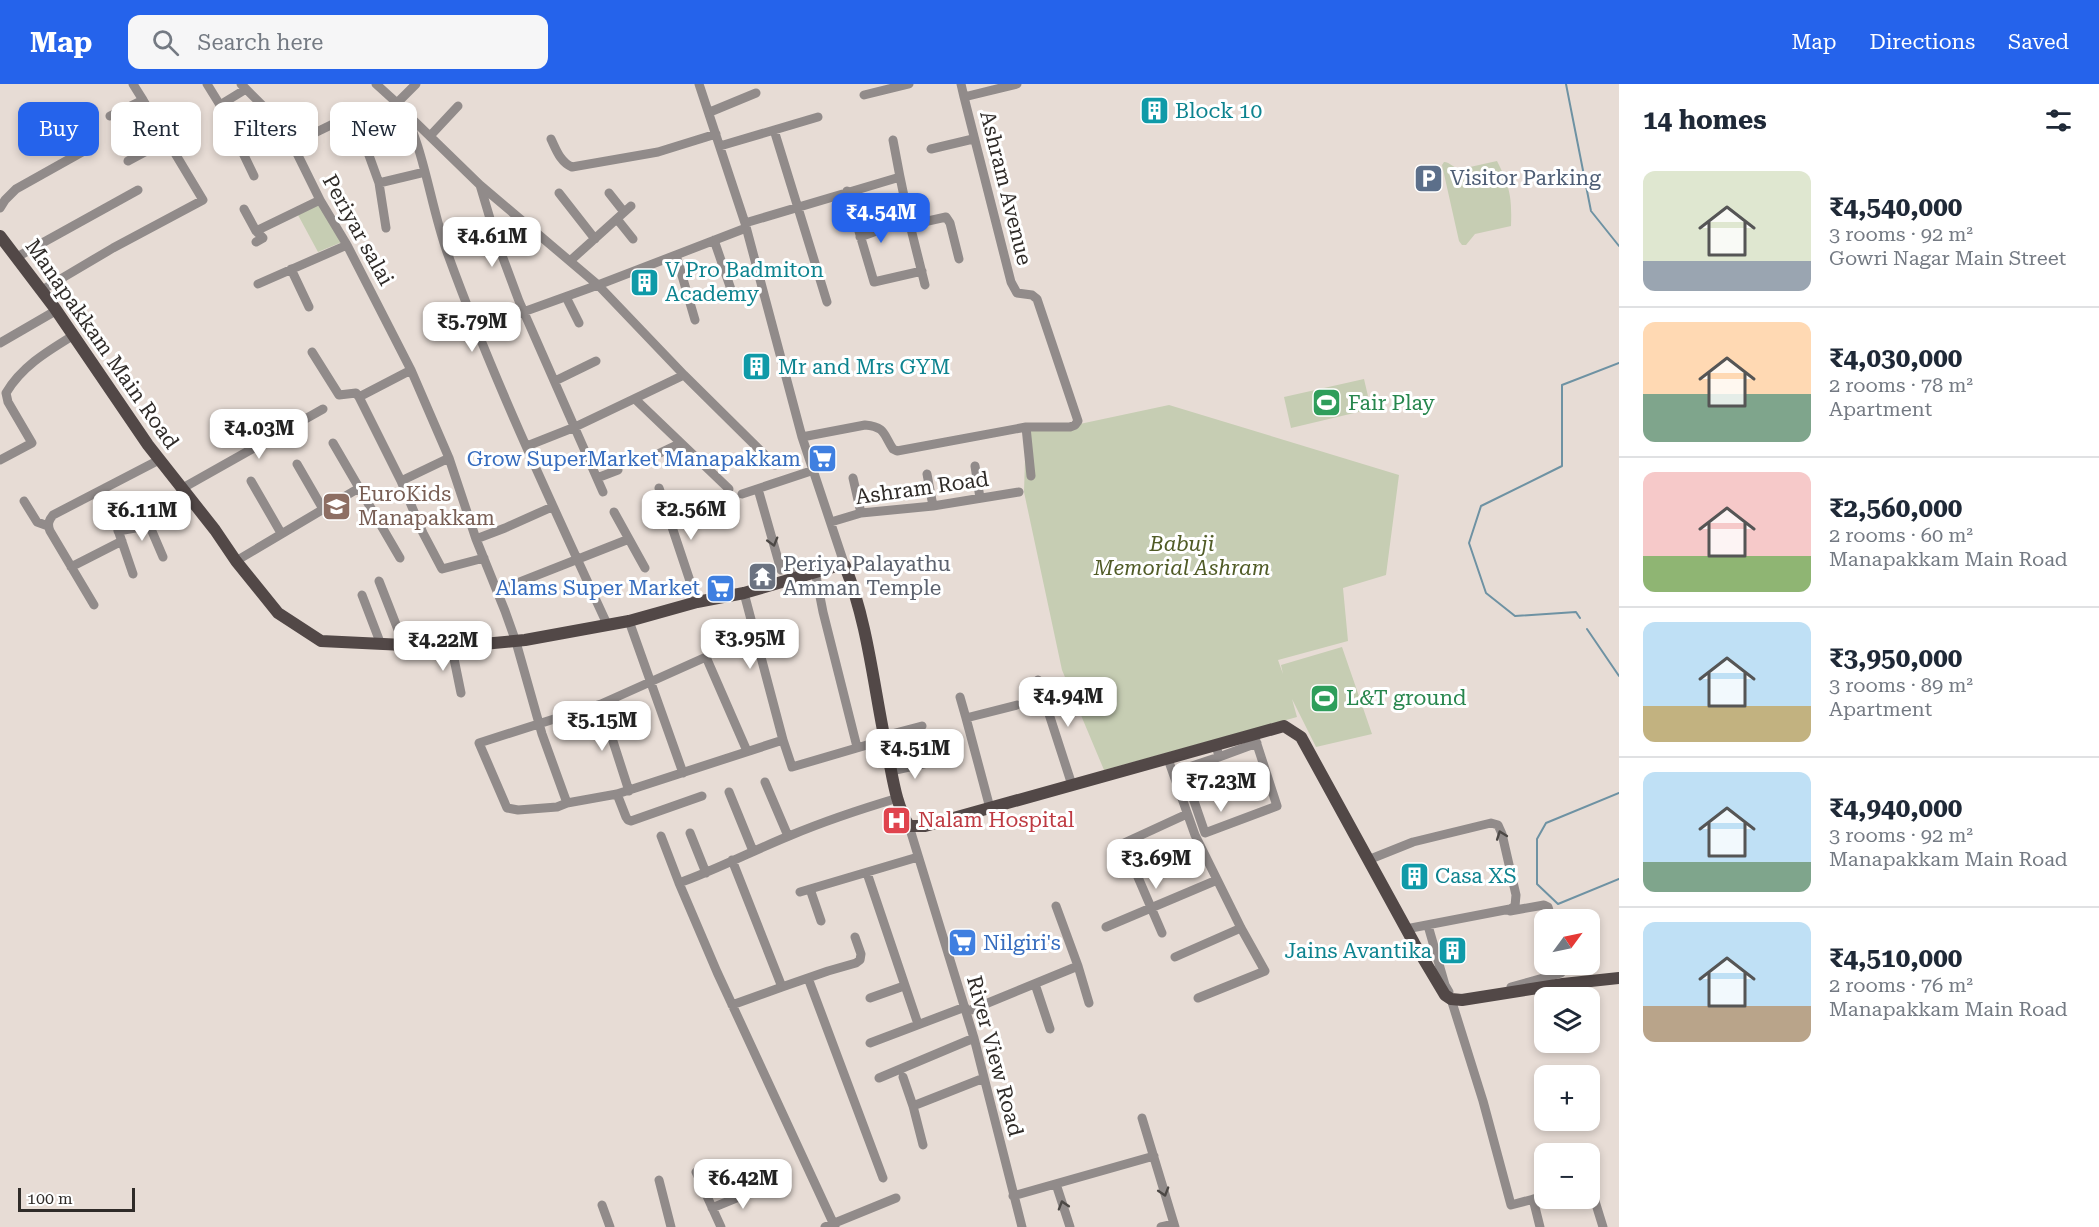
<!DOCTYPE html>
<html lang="en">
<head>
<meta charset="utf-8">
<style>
	:root { --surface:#fff; --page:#f6f6f7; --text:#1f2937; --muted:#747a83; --line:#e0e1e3; --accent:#2563eb }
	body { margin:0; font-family:"Roboto Serif",serif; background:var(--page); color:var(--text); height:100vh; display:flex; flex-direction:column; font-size:22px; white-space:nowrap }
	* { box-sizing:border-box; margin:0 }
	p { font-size:20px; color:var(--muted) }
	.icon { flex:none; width:33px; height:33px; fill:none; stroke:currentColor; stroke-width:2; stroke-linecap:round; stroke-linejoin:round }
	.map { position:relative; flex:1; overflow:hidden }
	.details { display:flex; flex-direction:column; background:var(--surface); width:480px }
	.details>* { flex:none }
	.banner { position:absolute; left:18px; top:18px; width:570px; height:54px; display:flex; gap:12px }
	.needle { width:39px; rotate:57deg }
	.tools { position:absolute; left:1534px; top:825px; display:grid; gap:12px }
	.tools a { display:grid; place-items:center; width:66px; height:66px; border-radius:12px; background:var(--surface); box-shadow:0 3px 9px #0003; font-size:30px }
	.scale { position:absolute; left:18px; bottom:15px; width:117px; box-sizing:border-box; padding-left:6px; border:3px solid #2f2b28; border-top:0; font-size:16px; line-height:21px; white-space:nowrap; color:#2f2b28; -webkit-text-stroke:4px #fff; paint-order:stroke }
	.price { position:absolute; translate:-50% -51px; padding:0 14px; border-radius:12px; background:#fff; color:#222; font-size:20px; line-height:39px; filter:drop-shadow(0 2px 3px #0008) }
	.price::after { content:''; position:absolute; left:50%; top:36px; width:18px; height:14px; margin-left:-9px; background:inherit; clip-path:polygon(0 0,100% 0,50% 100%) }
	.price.current { background:var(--accent); color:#fff }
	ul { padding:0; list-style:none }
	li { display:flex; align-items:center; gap:18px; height:150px; padding:0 24px }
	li+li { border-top:2px solid var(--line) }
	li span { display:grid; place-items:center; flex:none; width:168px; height:120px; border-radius:12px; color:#555 }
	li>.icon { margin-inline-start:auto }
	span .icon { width:72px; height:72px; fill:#fffc; stroke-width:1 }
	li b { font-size:26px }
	h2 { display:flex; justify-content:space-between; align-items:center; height:72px; padding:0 24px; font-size:26px }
	.chip { padding:0 21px; border-radius:12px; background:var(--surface); box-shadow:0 3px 9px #0003; font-size:21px; line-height:54px }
	.chip.current { background:var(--accent); color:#fff }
	header { display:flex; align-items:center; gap:36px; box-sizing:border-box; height:84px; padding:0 30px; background:var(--accent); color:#fff }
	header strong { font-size:28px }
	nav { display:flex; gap:33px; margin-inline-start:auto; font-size:21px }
	.search { width:420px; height:54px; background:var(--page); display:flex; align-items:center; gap:15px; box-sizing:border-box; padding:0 21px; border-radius:12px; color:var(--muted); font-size:22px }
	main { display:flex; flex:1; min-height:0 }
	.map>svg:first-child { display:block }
	.green { fill:#c6cdb3 }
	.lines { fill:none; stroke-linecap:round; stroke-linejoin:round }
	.stream { stroke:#6e92a3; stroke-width:2 }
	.minor { stroke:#918b8a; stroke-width:9 }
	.major { stroke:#524847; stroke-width:12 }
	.oneway { stroke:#4c4845 }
	.labels { text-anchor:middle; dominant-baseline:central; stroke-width:6; stroke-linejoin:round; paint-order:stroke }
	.culture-label { font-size:21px; fill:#0d838f; stroke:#fff; text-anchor:start }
	.service-label { font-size:21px; fill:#4e5e75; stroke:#fff; text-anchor:start }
	.street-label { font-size:21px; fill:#2f2b28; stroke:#fff }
	.leisure-label { font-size:21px; fill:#27864d; stroke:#fff; text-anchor:start }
	.shop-label { font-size:21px; fill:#366cbe; stroke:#fff; text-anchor:end }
	.education-label { font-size:21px; fill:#785e54; stroke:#fff; text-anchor:start }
	.park-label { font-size:21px; font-style:italic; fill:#505b26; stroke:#fff }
	.worship-label { font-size:21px; fill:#5b616d; stroke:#fff; text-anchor:start }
	.health-label { font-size:21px; fill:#be3a42; stroke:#fff; text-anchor:start }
</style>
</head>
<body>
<header>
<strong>Map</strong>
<div class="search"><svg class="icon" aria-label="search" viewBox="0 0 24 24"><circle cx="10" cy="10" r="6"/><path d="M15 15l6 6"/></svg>Search here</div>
<nav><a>Map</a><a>Directions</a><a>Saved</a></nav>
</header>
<main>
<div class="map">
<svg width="1619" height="1143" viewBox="0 0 1619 1143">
	<rect width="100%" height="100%" fill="#e7dcd5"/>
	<path class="green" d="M1497,77c13,26 15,36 14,65l-36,8 -9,11h-4l-3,-4 -17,-76 2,-3c6,0 10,7 17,7z
		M322,118l20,40 -24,10 -20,-37z
		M1364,295l7,30 -80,19 -7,-31z
		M1169,321l230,70 -13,100 -43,13 5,53 -70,19 5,14 -2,-9 61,-18 30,87 -56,13 -24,-48 5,18 -193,53 -42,-100 -38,-178 2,-65 49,-2z"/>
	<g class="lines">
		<path class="stream" d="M1566,0l25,127 28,35
			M1580,534l-4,-6 -61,4 -29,-23 -17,-50 12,-37 81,-40v-81l57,-22
			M1587,545l32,47
			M1619,709l-73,30 -9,16v45l21,20 61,-25"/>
		<path class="minor" d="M207,0l13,21 26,-16
			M241,0l43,43 36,73 27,45 64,125 38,88 27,81 29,72 11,31 26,92 25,69
			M376,0l21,19
			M416,0l-19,19c12,13 15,27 21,44 11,35 17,71 29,105 46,127 104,250 160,372
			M699,0l46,139 57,214 43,129
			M961,0l3,13
			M864,11l45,-11
			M220,21l34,71
			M710,28l46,-19
			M408,31l72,70 17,57 22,59 84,191
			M110,32l33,-16 -10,-16
			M358,41l21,58
			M81,45l13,-7
			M774,46l53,172
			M430,52l28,-30
			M551,55c5,10 9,23 21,28l86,-15 58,-18
			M292,60l41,-20
			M720,62l98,-29
			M931,65l42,-10
			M128,77l39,-21
			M900,93l10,48 36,-8 4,6 9,36
			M847,107l27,91 48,-11
			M559,109l36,46
			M609,109l15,19
			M0,124l5,-8 11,-11 75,-42 -18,-30
			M244,125l12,22 7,7 -7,4
			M617,135l16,20
			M745,139l155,-46 -7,-37
			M910,141l15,60
			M386,144l-7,-45 46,-11
			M746,144l-148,57 86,90 91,90
			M256,147l64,-31
			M860,153l33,-12
			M714,156l20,58
			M676,171l19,65
			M17,173l121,-67
			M570,177l61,-55
			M291,185l18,38
			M258,200l89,-39
			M42,206l71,-42 90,-48 -60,-100
			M566,213l13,26
			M476,245l122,-44 -118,-100
			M0,259l57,-33
			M312,268l27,43 17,-2 3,4 42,84 22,52 19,36 42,-11
			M555,297l41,-20
			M359,313l52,-27
			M635,315l94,90
			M1026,343l5,49
			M802,353l63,-12c21,2 18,9 28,24l4,2 129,-24h44l5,-2 3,-4 -41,-122 -5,-4 -15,-2 -6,-11 -47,-185 53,-13
			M333,359l67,115
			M527,362l48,-19 109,-52
			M0,376l32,-17 -24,-41 -2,-9c16,-27 42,-42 68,-58
			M643,377l38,-18
			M297,380l26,45
			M975,382l5,32
			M927,390l6,32
			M597,394l21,-8
			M853,394l8,35
			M251,397l30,52
			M401,397l48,-23
			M659,404l38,114
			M104,405l29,85
			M181,405l142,-80
			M758,405l23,81 12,-4 3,11
			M742,410l72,-24
			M24,417l13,21 11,4
			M614,428l31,56
			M831,438l30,-9 72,-7 86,-14
			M118,447l29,-5 4,3 12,28
			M476,455l29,-11 47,-21
			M236,477l123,-73
			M71,483l51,-26
			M815,487l8,41 34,135
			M379,497l25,64
			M497,507l132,-52
			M744,509l39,147
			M362,511l18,47
			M94,521l-44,-74c-3,-7 -1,-11 3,-16l106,-55
			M629,537l54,152
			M451,560l10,49
			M1038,596l34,105
			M960,613l6,21
			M601,620l28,87
			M884,652l38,-10
			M1216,661l3,12 -36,12 22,64 72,-27 -23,-71
			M747,667l-41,-94 -105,47 -122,39 28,65 11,2 39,-3 10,-4 50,-9 166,-54 9,27 92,-27
			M1219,673l38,-14
			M1168,675l27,76 46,93 24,43 -67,27
			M891,687l41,-9
			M765,698l23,54
			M729,708l24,59
			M617,710l9,23 2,3 3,1 71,-25
			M990,724l-24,-90 51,-13
			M909,742l65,212 48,189
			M690,749l16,40
			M661,752l18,47
			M1124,759l63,-29
			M732,776l50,127 46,-16 28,-8 4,-3 1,-6 -6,-17
			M1368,776l45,-18 78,-19 7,2 4,9 14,61 -1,11 -5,3 -104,20
			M1134,784l28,65
			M867,789l51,151
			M810,805l11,32
			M800,808l118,-35
			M1510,827l34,-6 4,2 4,13
			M1106,843l111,-47
			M1429,845l16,56 4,7
			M1175,873l66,-29
			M1078,882l11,37
			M808,894l75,200
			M1035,900l15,45
			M1511,903l50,-14
			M870,914l34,-12
			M1451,915l32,102 28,104 34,-9
			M732,921l50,-18
			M966,928l112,-46 -22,-60
			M870,959l95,-36
			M903,993l10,29 10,39
			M879,994l95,-40
			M913,1022l71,-28
			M1142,1034l33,109
			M696,1088l25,55
			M659,1096l12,47
			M1056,1100l14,43
			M1590,1101l13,42
			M1013,1112l141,-40
			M1533,1115l7,28
			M602,1121l8,22
			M712,1124l51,-21
			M825,1143l71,-29
			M835,1143l-118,-255 -38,-89c37,-13 73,-32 110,-47 36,-15 72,-27 109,-38
			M1161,1143l13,-3"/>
		<path class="major" d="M0,152l54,71 94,138 67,85 21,31 42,52 43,28 83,4 79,-1 42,-4 104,-19 68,-19 47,-9 89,-26 12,-1c24,60 29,126 43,189 5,24 8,50 21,71h16l359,-100 17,11 113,206 31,52 6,4 11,1 101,-16 56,-6"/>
	</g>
	<defs><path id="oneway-chevron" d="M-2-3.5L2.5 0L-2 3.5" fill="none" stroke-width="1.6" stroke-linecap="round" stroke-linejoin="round" transform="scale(1.5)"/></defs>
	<g class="oneway">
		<use href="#oneway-chevron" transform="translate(773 458) rotate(74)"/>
		<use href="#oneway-chevron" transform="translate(1501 751) rotate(-110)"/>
		<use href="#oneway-chevron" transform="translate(1164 1108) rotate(73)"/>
		<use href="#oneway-chevron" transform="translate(1063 1121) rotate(-107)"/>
	</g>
	<defs>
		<symbol id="building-square" viewBox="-11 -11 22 22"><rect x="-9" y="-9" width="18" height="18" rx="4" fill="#0f9aa8" stroke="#fff"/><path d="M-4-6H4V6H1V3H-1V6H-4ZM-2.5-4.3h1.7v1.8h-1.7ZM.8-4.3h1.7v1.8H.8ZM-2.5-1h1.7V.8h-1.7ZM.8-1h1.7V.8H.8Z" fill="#fff"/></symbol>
		<symbol id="parking-square" viewBox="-11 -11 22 22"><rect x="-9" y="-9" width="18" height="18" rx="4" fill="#5c6f8a" stroke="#fff"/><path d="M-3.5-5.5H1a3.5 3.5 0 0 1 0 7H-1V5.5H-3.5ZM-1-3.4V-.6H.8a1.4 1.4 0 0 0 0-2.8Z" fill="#fff"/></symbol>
		<symbol id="stadium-square" viewBox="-11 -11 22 22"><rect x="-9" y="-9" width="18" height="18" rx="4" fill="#2e9e5b" stroke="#fff"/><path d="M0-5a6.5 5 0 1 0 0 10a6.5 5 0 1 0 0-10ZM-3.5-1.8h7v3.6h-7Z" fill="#fff"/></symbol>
		<symbol id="supermarket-square" viewBox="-11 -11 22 22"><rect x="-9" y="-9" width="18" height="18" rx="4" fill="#3f7fe0" stroke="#fff"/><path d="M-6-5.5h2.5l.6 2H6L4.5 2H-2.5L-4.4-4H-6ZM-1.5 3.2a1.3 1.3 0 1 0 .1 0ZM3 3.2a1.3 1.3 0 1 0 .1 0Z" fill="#fff"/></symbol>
		<symbol id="school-square" viewBox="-11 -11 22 22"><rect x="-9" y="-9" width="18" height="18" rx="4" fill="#8d6e63" stroke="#fff"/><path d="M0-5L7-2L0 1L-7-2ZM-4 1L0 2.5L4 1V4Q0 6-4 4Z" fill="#fff"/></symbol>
		<symbol id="temple-square" viewBox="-11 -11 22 22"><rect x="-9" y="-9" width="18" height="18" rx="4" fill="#6b7280" stroke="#fff"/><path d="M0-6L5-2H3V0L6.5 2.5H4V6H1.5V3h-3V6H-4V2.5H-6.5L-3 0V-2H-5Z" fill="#fff"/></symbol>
		<symbol id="hospital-square" viewBox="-11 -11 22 22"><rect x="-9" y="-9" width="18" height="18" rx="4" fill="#e0444e" stroke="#fff"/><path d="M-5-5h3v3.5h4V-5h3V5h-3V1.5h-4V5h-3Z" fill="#fff"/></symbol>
	</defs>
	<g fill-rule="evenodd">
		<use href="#building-square" x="1138" y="10" width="33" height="33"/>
		<use href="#parking-square" x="1412" y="78" width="33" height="33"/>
		<use href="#building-square" x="628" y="182" width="33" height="33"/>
		<use href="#building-square" x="740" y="266" width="33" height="33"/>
		<use href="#stadium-square" x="1310" y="302" width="33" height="33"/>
		<use href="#supermarket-square" x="806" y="358" width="33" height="33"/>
		<use href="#school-square" x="320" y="406" width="33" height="33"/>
		<use href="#temple-square" x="746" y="476" width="33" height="33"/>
		<use href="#supermarket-square" x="704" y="488" width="33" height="33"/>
		<use href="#stadium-square" x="1308" y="598" width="33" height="33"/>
		<use href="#hospital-square" x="880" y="720" width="33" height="33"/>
		<use href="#building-square" x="1398" y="776" width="33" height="33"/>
		<use href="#supermarket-square" x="946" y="842" width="33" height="33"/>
		<use href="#building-square" x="1436" y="850" width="33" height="33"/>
	</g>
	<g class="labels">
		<g class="culture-label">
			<text x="1175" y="27">Block 10</text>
			<text x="665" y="186">V Pro Badmiton<tspan x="665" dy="24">Academy</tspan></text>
			<text x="778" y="283">Mr and Mrs GYM</text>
			<text x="1435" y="792">Casa XS</text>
			<text x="1432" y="867" text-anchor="end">Jains Avantika</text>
		</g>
		<g class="service-label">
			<text x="1450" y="94">Visitor Parking</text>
		</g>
		<g class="street-label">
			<text transform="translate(1006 104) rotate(76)">Ashram Avenue</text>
			<text transform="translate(358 146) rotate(61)">Periyar salai</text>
			<text transform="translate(102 260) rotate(55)">Manapakkam Main Road</text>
			<text transform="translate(922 404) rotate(-8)">Ashram Road</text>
			<text transform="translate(995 972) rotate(75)">River View Road</text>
		</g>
		<g class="leisure-label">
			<text x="1348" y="319">Fair Play</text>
			<text x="1346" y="614">L&amp;T ground</text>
		</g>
		<g class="shop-label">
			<text x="801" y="375">Grow SuperMarket Manapakkam</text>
			<text x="700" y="504">Alams Super Market</text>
			<text x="983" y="859" text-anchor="start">Nilgiri's</text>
		</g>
		<g class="education-label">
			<text x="358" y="410">EuroKids<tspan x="358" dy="24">Manapakkam</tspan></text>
		</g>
		<g class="park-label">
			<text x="1182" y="460">Babuji<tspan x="1182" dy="24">Memorial Ashram</tspan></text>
		</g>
		<g class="worship-label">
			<text x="783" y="480">Periya Palayathu<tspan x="783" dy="24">Amman Temple</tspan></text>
		</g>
		<g class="health-label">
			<text x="918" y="736">Nalam Hospital</text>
		</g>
	</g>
</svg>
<div class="tools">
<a><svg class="needle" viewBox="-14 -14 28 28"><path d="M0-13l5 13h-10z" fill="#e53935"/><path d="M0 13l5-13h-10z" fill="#747a83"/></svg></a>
<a><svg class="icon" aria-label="layers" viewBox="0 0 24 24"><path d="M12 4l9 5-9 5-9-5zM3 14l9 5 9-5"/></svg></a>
<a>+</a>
<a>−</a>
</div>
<div class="scale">100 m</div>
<b class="price current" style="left:881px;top:160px">₹4.54M</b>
<b class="price" style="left:492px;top:184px">₹4.61M</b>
<b class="price" style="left:472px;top:269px">₹5.79M</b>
<b class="price" style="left:259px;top:376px">₹4.03M</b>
<b class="price" style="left:691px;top:457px">₹2.56M</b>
<b class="price" style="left:142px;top:458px">₹6.11M</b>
<b class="price" style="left:750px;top:586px">₹3.95M</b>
<b class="price" style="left:443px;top:588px">₹4.22M</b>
<b class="price" style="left:1068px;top:644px">₹4.94M</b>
<b class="price" style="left:602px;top:668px">₹5.15M</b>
<b class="price" style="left:915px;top:696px">₹4.51M</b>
<b class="price" style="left:1221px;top:729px">₹7.23M</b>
<b class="price" style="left:1156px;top:806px">₹3.69M</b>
<b class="price" style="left:743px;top:1126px">₹6.42M</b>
<div class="banner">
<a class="chip current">Buy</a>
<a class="chip">Rent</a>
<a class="chip">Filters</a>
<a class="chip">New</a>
</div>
</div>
<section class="details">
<h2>14 homes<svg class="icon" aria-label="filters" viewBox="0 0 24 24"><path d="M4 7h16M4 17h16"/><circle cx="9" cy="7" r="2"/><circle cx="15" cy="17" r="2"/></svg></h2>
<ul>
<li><span style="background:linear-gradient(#dfe7d0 75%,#9aa5b1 0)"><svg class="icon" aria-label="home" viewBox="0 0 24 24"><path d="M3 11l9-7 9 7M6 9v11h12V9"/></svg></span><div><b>₹4,540,000</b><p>3 rooms · 92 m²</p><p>Gowri Nagar Main Street</p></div></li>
<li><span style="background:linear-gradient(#ffd9b3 60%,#7fa58c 0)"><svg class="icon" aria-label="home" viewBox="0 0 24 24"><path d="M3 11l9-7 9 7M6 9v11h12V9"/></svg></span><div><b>₹4,030,000</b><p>2 rooms · 78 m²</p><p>Apartment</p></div></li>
<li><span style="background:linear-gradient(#f6c9c9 70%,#8fb573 0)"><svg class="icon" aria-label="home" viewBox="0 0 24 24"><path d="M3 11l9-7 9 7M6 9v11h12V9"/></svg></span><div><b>₹2,560,000</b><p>2 rooms · 60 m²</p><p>Manapakkam Main Road</p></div></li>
<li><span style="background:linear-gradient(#bfe0f5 70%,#c2b280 0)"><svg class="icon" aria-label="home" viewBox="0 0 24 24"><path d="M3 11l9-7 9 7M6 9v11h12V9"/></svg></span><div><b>₹3,950,000</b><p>3 rooms · 89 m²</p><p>Apartment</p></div></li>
<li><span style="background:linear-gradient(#bfe0f5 75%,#7fa58c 0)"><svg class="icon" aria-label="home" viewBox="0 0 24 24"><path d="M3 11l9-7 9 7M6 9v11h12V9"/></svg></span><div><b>₹4,940,000</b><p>3 rooms · 92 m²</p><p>Manapakkam Main Road</p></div></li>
<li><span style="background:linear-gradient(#bfe0f5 70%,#b9a48a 0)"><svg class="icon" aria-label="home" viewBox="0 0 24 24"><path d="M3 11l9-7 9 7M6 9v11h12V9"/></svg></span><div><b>₹4,510,000</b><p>2 rooms · 76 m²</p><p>Manapakkam Main Road</p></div></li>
</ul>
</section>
</main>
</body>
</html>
